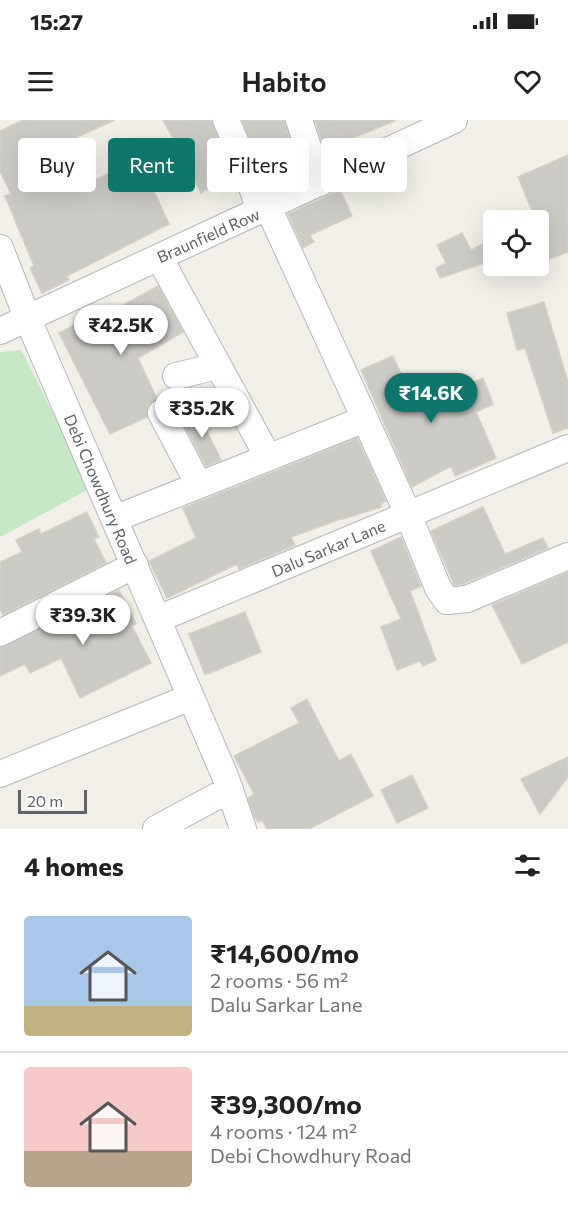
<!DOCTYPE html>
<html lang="en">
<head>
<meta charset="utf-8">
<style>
	:root { --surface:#fff; --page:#f6f6f6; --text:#222; --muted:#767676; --line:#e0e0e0; --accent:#0f766e }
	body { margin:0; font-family:Commissioner,sans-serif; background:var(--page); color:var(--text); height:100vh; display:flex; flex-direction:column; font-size:22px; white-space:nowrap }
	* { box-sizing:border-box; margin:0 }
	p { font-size:20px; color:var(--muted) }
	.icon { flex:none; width:33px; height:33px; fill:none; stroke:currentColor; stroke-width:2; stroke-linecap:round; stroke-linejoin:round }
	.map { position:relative; height:709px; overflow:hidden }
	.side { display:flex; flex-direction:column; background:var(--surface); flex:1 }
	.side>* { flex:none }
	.banner { position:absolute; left:18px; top:18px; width:532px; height:54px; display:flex; gap:12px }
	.tools { position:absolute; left:483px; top:90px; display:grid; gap:12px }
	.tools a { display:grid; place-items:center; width:66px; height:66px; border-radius:6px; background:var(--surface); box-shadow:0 6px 24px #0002; font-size:30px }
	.scale { position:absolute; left:18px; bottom:15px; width:69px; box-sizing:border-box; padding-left:6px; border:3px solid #5f6368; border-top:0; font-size:16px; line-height:21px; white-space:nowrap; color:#5f6368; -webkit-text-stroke:4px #fff; paint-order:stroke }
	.price { position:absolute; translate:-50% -51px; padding:0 14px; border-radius:21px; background:#fff; color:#222; font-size:20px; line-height:39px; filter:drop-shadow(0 2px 3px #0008) }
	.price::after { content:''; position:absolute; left:50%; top:36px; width:18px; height:14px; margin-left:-9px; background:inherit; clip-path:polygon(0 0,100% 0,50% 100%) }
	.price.current { background:var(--accent); color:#fff }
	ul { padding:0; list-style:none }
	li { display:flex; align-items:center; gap:18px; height:150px; padding:0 24px }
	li+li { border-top:2px solid var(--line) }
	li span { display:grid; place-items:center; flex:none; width:168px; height:120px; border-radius:6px; color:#555 }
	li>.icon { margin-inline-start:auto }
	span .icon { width:72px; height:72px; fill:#fffc; stroke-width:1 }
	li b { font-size:26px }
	h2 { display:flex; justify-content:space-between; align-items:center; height:72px; padding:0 24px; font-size:26px }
	.chip { padding:0 21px; border-radius:6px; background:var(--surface); box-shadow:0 6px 24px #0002; font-size:21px; line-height:54px }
	.chip.current { background:var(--accent); color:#fff }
	.status { display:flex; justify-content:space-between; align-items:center; height:42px; padding:0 30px; background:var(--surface); direction:ltr }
	.status svg { height:16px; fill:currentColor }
	header { display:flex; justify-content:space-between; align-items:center; height:78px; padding:0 24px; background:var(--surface); font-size:27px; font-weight:600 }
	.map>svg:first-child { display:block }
	.green { fill:#c5e8c5 }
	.building { fill:#cccac5; stroke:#d6d1c6; stroke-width:1.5 }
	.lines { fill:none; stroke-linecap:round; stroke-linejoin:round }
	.street-casing { stroke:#b5b8bc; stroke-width:28 }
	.street { stroke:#fff; stroke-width:26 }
	.labels { text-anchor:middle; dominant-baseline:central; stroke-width:4.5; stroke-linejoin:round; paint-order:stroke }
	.street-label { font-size:16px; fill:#5f6368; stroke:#fff }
</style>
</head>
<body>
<div class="status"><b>15:27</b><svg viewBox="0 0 49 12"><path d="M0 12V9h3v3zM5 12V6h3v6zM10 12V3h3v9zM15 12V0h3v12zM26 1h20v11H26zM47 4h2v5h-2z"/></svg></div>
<header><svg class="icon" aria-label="menu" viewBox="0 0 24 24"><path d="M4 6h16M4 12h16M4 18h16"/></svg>Habito<svg class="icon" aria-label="heart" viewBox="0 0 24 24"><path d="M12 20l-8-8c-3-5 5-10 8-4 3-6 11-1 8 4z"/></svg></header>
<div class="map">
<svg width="568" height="709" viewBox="0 0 568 709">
	<rect width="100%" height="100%" fill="#f1efe8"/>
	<path class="green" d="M21,230l70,138 -91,49v-185z"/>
	<path class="building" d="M23,0h92l-38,17 18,43 80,-38 -12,-22h48l21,56 -31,17 -10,-19 -37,17 15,33 -102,52 2,4 -27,13 -12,-25 4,-2 -29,-70 6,-2 -11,-23v-40z
		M242,0h42l12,39 -33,13z
		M315,0h80v1l-47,19 -1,-3 -24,8z
		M568,35v97l-24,9 -6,-14v-27h-2l-18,-43z
		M340,70l12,26 -42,19 4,7 -11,6 -15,-34z
		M462,113l9,17 23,-12v22l-54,18 -4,-10 10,-5 -9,-18z
		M158,166l25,46 -45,26 19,41 -9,7 -1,11 -37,17 -51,-101 41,-22 3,5z
		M544,182l24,80v46l-15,5 -28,-85 -8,2 -10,-37z
		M393,236l23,51 67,-29 10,26 -17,8 20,46 -41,18 -4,-10 -39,21 -51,-117z
		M198,293l23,47 -15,6 -24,-46z
		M357,318l29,63 -5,3v3l-38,12v-1l-52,19 4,8 -56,24 -2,-5 -70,34 -18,-37 47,-23 -13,-30z
		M483,387l22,47 38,-16 5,10 -85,36 -9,1 -23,-54z
		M87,392l12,25 -5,2 12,24 -103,52 -3,-6v-47l22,-10 -6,-12 23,-11 2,5z
		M401,417l20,49 -11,5 26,69 -13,6 -3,-5 -23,9 -16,-43 20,-8 -30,-68z
		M568,452v70l-46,22 -30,-59z
		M119,470l17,34 -4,2 19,37 -71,35 -19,-40 -31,15 -5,-9 -25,12v-28z
		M245,492l16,40 -56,23 -16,-41z
		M307,579l32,62 12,-7 22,42 -64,33h-42l-5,-9 -4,2 -4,-6 -6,-18 6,-4 -20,-38 65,-33 -8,-15z
		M568,637v20l-28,37 -19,-35z
		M412,655l16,33 -31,15 -16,-33z"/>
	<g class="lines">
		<defs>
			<path id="street" d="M226,0l15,35 19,56
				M299,0l21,63
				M268,87l97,212
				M0,128l27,69 198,459 18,53
				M159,137l109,200
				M0,211l454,-211
				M176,256l42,-10
				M161,293l38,72
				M114,399l251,-100 43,95 30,74 9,13 20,-2 101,-43
				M158,499l410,-171
				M0,513l135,-68
				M0,654l191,-77
				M156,709l74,-40"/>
		</defs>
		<use href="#street" class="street-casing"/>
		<use href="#street" class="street"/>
	</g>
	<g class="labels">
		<g class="street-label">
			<text transform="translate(208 115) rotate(-24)">Braunfield Row</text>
			<text transform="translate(101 369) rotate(67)">Debi Chowdhury Road</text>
			<text transform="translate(328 428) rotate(-23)">Dalu Sarkar Lane</text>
		</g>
	</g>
</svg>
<div class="tools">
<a><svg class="icon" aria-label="locate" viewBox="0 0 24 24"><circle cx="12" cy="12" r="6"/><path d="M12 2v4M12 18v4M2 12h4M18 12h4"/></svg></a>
</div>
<div class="scale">20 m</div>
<b class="price" style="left:121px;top:236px">₹42.5K</b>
<b class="price current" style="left:431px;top:304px">₹14.6K</b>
<b class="price" style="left:202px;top:319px">₹35.2K</b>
<b class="price" style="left:83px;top:526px">₹39.3K</b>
<div class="banner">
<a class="chip">Buy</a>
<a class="chip current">Rent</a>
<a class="chip">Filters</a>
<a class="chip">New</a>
</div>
</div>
<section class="side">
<h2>4 homes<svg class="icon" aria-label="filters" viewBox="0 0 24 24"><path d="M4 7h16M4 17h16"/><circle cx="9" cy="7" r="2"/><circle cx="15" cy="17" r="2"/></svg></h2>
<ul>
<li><span style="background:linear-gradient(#a9c7e8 75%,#c2b280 0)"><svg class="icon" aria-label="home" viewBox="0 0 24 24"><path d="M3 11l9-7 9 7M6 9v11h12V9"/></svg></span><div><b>₹14,600/mo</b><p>2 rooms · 56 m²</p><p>Dalu Sarkar Lane</p></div></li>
<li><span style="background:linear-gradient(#f6c9c9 70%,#b9a48a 0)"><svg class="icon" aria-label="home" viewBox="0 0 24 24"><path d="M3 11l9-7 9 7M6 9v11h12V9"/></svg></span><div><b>₹39,300/mo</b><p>4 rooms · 124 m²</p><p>Debi Chowdhury Road</p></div></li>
</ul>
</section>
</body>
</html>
